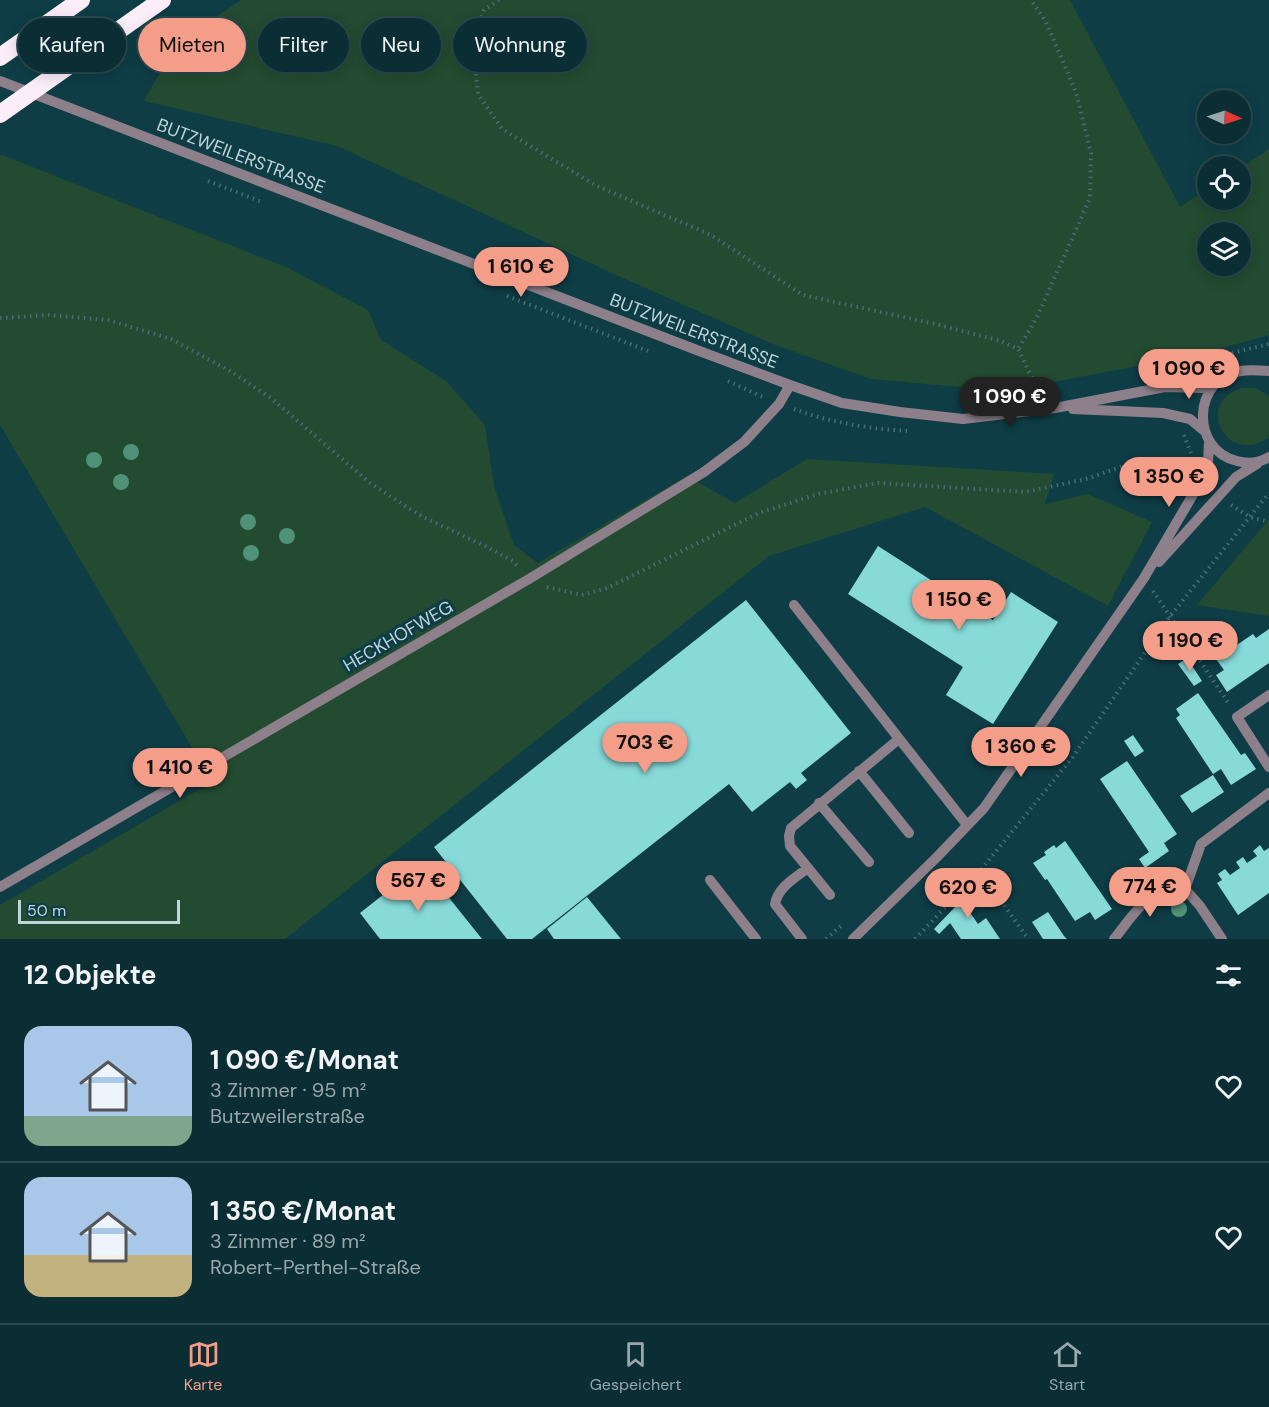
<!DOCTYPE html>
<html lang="de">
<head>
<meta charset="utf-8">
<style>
	:root { --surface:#0a2e34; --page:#13363c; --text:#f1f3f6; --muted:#99a8ac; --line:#2a4a4f; --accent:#f49e89 }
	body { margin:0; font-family:"DM Sans",sans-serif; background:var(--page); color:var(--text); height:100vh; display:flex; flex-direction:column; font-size:22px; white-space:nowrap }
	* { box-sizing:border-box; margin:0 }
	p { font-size:20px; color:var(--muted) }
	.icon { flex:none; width:33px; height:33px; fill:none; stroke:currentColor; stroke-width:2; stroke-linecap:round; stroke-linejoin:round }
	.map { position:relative; height:939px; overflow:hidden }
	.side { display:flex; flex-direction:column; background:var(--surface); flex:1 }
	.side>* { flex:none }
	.guide { position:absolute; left:18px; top:18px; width:600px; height:54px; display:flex; gap:12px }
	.needle { width:39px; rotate:93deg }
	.tools { position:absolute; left:1197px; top:90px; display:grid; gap:12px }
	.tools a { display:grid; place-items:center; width:54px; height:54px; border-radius:50%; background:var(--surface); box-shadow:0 3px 15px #0003,0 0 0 2px var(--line); font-size:30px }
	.scale { position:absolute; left:18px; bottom:15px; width:162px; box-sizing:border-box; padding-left:6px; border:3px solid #bfd6dc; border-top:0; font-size:16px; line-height:21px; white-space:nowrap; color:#bfd6dc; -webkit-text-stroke:4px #0e3d46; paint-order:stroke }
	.price { position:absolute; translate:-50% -51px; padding:0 14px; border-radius:21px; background:var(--accent); color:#111; font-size:20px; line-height:39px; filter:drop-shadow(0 2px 3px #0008) }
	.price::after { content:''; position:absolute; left:50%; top:36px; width:18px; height:14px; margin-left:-9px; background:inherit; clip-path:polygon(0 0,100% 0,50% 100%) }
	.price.current { background:#222; color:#fff }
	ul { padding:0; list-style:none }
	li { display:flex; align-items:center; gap:18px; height:150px; padding:0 24px }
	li+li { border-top:2px solid var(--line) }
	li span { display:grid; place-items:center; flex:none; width:168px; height:120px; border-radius:18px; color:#555 }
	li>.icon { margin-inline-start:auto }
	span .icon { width:72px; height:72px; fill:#fffc; stroke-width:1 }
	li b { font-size:26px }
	h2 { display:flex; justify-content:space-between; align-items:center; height:72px; padding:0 24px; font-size:26px }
	.pill { padding:0 21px; border-radius:27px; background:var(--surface); box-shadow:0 3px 15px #0003,0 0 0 2px var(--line); font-size:21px; line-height:54px }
	.pill.current { background:var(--accent); color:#111 }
	.dock { display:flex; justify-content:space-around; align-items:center; height:84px; border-top:2px solid var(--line); background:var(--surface); font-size:16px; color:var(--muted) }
	.dock a { display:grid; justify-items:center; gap:3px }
	.dock .current { color:var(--accent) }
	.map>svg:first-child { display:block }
	.green { fill:#234b31; fill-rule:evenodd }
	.building { fill:#87dad8 }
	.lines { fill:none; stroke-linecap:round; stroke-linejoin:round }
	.path { stroke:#476e76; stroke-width:4; stroke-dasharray:1.5 4.5; stroke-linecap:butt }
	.minor { stroke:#8e808b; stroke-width:10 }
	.highway { stroke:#fceef9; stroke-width:18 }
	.tree { fill:#509278 }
	.labels { text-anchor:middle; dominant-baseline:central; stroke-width:6; stroke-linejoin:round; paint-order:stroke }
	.street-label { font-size:18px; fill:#bfd6dc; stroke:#0e3d46 }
</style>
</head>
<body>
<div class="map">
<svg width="1269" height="939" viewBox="0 0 1269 939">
	<rect width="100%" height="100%" fill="#0e3d46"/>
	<path class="green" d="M241,0h829l110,207 27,-18 1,11h32l1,-32 28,-19v186l-67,19 -196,37 -135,-12 -101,-36 -147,-65 -286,-132 -193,-45 32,-57zM1208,232h32v34h-32z
		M2,155l284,112 82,43 13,30 65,41 39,44 9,61 20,59 24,18 149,-87 48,27 72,-44 247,15 -9,30 43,-10 64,28 -44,84 -183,-99 -156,49 -484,383h-285v-34l217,-126 -14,-13 -203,-341v-269z
		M1241,388h15l13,8v41c-36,27 -68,-20 -41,-42 3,-3 9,-5 13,-7z
		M1269,519v97l-72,-11z"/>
	<path class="building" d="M878,546l115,74 18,-28 47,30 -65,102 -47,-29 17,-28 -115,-73z
		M746,600l105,133 -50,40 6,7 -11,9 -6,-7 -38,30 -23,-28 -197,155h-25l-73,-92z
		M1269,629v34l-42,29 -11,-17 8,-5 -8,-11 37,-25 3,4z
		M1187,658l15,23 -8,5 -16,-22z
		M1198,693l43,62 4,-2 11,16 -25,16 -10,-16 -8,5 -37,-56 4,-3 -4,-6z
		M1133,735l11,16 -9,6 -11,-16z
		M1127,761l50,73 -13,9 5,8 -24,17 -6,-9 10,-7 -49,-73z
		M1213,775l11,17 -32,21 -12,-17z
		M1065,841l47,68 -17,11 -5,-8 -15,9 -28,-42 -2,1 -12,-17 13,-8 -2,-3 10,-7 2,3z
		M1260,845l4,6 5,-3v45l-31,22 -21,-32 5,-3 -4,-6 7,-5 5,6 10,-7 -4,-6 7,-5 4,6 10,-7 -4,-5z
		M422,864l60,75h-102l-20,-26z
		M976,885l9,14 -16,12 9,13 8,-6 14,21h-39l-11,-16 -11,11 -5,-5z
		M587,897l34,42h-67l-7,-10z
		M1048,912l16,24 3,3h-24l-11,-17z"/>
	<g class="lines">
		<path class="path" d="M499,0l-15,10 -11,33 5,51 24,35 95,57 114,49 92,60 132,29 66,17 17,8 15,31 12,13
			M208,181l54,21
			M507,296l141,55
			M0,318l49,-3 59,5 63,19 59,32 41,27 99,85 51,33 64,30 28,15 6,7
			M1019,348l19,-33 52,-117 1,-45 -15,-61 -31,-72 -14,-20
			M1162,370l107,-26
			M728,381l37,17
			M794,409c37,14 77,20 116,22
			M1184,435l7,18
			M1231,505l19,12 19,5
			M547,587l35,8 25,-7 152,-75 59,-19 60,-11 148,9 60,-13 37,-13 29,2 34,10
			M1153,591l76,113
			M980,871l48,68
			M826,939l16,-14
			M915,939l65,-68 92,-113 99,-143 98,-122"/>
		<path class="minor" d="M0,81l694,268 96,36 52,18 58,9 63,7 92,-11 110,-21 36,1 16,-6
			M1269,371c-9,0 -19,-2 -28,0 -49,7 -51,79 -4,90 11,3 22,2 32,-4
			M1073,409l90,4 27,6 13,11
			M1159,562l77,-85 21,-13
			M794,605l173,220
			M1269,695l-32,22 32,50
			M859,771l50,62
			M819,803l50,59
			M710,880l46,59
			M0,887l529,-308 175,-107 40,-30 35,-38 11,-19
			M1185,889l16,-45 68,-51
			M1185,889l15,17 22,33
			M830,895l-40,-49 -1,-10 2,-8 108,-89
			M802,939l-27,-35c3,-17 20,-26 33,-36
			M853,939l84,-82 47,-49 160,-230 54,-92 10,-23 1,-21
			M1114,939c19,-23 37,-57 71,-50"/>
		<path class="highway" d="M0,57l81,-57
			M0,114l162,-114"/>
	</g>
	<g class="tree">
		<circle cx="131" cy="452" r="8"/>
		<circle cx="94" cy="460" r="8"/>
		<circle cx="121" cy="482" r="8"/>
		<circle cx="248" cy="522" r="8"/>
		<circle cx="287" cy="536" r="8"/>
		<circle cx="251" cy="553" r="8"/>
		<circle cx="1179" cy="909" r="8"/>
	</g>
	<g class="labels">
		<g class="street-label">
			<text transform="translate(241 156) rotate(21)">BUTZWEILERSTRASSE</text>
			<text transform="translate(694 331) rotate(21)">BUTZWEILERSTRASSE</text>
			<text transform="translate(398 636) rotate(-30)">HECKHOFWEG</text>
		</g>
	</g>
</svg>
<div class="tools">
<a><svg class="needle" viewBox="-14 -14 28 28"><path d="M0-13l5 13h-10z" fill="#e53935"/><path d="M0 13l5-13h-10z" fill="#99a8ac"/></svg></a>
<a><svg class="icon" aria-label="locate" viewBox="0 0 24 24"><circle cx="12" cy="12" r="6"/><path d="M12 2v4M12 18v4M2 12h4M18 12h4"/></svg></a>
<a><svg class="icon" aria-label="layers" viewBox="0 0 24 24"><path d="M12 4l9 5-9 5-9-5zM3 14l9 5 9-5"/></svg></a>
</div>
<div class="scale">50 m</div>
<b class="price" style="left:521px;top:298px">1 610 €</b>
<b class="price" style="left:1189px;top:400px">1 090 €</b>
<b class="price current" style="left:1010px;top:428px">1 090 €</b>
<b class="price" style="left:1169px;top:508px">1 350 €</b>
<b class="price" style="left:959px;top:631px">1 150 €</b>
<b class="price" style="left:1190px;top:672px">1 190 €</b>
<b class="price" style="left:645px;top:774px">703 €</b>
<b class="price" style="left:1021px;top:778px">1 360 €</b>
<b class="price" style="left:180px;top:799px">1 410 €</b>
<b class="price" style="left:418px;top:912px">567 €</b>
<b class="price" style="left:1150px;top:918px">774 €</b>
<b class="price" style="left:968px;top:919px">620 €</b>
<div class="guide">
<a class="pill">Kaufen</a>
<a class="pill current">Mieten</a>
<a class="pill">Filter</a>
<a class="pill">Neu</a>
<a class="pill">Wohnung</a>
</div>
</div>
<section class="side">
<h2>12 Objekte<svg class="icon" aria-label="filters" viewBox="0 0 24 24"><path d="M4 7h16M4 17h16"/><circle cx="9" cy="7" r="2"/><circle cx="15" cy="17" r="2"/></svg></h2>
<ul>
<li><span style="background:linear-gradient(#a9c7e8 75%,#7fa58c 0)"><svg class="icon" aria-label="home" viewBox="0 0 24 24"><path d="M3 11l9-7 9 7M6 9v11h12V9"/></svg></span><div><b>1 090 €/Monat</b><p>3 Zimmer · 95 m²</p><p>Butzweilerstraße</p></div><svg class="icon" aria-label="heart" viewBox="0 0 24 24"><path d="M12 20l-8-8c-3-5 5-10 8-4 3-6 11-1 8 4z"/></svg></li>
<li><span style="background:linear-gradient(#a9c7e8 65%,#c2b280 0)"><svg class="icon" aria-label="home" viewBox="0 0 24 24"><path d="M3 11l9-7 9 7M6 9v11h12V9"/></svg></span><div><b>1 350 €/Monat</b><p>3 Zimmer · 89 m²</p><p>Robert-Perthel-Straße</p></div><svg class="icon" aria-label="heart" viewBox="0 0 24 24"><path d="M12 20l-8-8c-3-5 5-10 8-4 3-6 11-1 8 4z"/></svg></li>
</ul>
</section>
<nav class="dock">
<a class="current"><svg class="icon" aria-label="map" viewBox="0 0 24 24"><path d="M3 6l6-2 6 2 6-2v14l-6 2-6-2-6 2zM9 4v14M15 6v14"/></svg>Karte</a>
<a><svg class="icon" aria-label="saved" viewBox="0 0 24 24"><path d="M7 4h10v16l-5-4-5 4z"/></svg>Gespeichert</a>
<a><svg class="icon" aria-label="home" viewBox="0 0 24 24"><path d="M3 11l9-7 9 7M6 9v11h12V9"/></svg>Start</a>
</nav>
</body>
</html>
